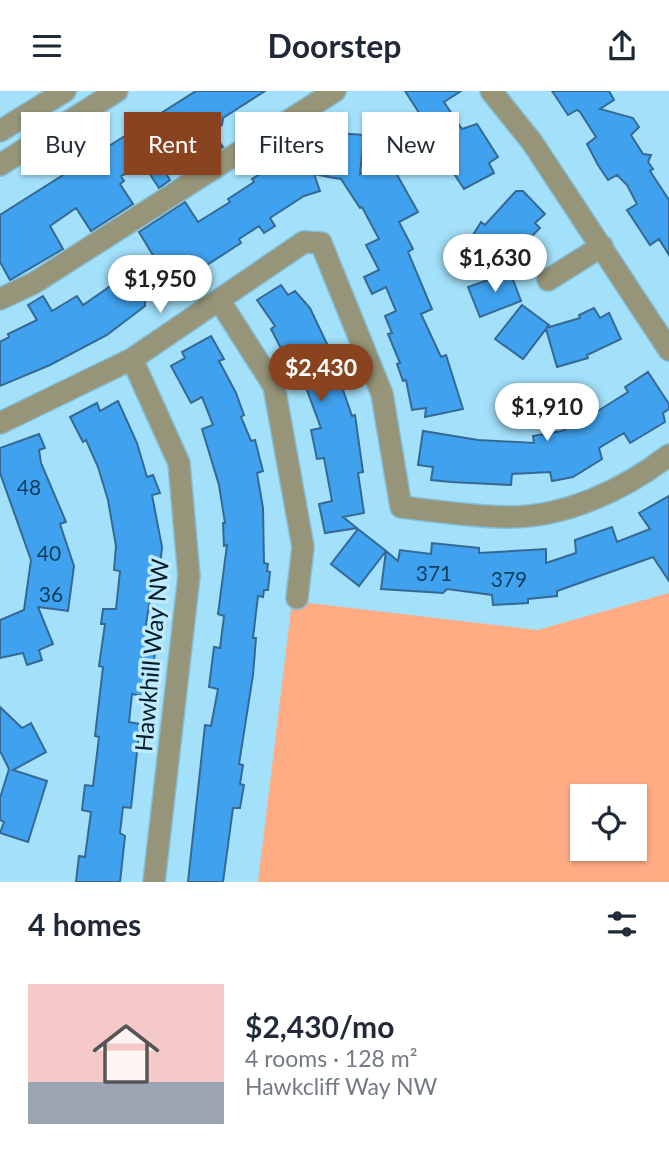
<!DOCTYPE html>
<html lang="en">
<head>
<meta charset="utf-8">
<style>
	:root { --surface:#fff; --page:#f6f6f7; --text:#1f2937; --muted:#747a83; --accent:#89431e }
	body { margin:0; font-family:Lato,sans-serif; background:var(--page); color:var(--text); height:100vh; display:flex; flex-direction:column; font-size:26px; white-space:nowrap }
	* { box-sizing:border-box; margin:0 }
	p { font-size:23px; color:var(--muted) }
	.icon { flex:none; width:38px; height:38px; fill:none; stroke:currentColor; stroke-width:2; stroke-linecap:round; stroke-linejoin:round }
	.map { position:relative; height:791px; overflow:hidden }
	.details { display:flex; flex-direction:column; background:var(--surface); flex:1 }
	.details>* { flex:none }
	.guide { position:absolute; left:21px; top:21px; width:628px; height:63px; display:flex; gap:14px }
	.tools { position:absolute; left:570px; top:693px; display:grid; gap:14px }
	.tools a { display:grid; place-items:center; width:77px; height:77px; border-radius:0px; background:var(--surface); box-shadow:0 2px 5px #0004; font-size:35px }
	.price { position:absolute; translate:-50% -60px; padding:0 16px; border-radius:24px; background:#fff; color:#222; font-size:23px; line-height:46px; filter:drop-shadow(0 2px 4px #0008) }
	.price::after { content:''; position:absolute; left:50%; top:42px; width:21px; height:16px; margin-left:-10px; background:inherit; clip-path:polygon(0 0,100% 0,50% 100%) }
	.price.selected { background:var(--accent); color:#fff }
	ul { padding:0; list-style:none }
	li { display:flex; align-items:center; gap:21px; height:175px; padding:0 28px }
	li span { display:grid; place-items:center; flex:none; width:196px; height:140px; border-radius:0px; color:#555 }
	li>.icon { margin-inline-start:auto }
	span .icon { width:84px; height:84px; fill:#fffc; stroke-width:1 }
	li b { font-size:30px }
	h2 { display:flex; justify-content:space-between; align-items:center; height:84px; padding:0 28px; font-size:30px }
	.pill { padding:0 24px; border-radius:0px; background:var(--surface); box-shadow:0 2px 5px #0004; font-size:24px; line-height:63px }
	.pill.selected { background:var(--accent); color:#fff }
	header { display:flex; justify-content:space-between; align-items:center; height:91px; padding:0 28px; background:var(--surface); font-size:32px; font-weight:700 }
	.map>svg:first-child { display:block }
	.green { fill:#ffac85; fill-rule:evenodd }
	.building { fill:#40a2ee; stroke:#356994; stroke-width:2 }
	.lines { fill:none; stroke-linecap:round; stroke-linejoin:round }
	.minor-casing { stroke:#86bdd3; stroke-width:24 }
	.minor { stroke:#969579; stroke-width:21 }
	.labels { text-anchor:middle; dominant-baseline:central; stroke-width:7; stroke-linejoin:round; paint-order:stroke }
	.number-label { font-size:21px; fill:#103e5a }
	.street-label { font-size:24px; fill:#001c28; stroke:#beeafe }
</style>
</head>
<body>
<header><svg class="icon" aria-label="menu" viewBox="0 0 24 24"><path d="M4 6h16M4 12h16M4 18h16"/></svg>Doorstep<svg class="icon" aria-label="share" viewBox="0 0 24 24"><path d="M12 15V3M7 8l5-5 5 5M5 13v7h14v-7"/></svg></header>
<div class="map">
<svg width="669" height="791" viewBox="0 0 669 791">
	<rect width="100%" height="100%" fill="#a3e0f9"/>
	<path class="green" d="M669,502v289h-411l34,-281 245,29zM583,705h52v53h-52z"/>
	<path class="building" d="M196,0h69l-42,27 -1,7 -10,6 11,16 -16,10 -8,-13 -37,23 8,13 -11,8 -15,-23 -23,11 3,5 -4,3 13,20 -42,27 -15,-23 -26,18 13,23 -53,31 -10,-18v-47z
		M405,0h56l-17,11 18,27 15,-5 21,33 -9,6 5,10 -30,16 -33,-50 3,-3z
		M552,0h57l5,9 -14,9 33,9 6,9 -8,8 12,19 8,1 -3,7 5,7 -3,2 19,29v55l-10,-16 -9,6 -23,-35 10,-6 -10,-19 -10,-10 -9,5 -10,-15 -11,-21 9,-7 -16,-25 -3,-2 -9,5z
		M308,33l20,53 -14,-3 6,17 -16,5 -34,22 5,8 -11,7 -5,-7 -20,13 2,4 -62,40 -8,5 -3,-4 -23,15v7l-38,29 -57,30 -50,21v-44l9,-5 -1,-3 29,-14 -9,-15 15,-9 9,15 25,-15 6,9 45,-31 3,5 26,-17 -18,-30 46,-30 13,20 32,-20 -2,-3 26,-17 -2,-3 52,-33 -5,-17z
		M336,42l28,2 -4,39 27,-17 31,55 -19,10 14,27 -5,3 24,57 -11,5 20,43 5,-2 17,54 -38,8 1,-9 -14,2 -6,-30 -3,1 -6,-17 3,-1 -12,-29 4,-1 -7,-17 11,-5 -10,-24 -14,7 -8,-17 15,-7 -13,-25 13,-6 -17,-32 -2,1 -19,-29 -13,-2z
		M516,100h7l22,23 -10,9 5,5 -16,16 -19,27 -38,-26 14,-23 4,3z
		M510,181l11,29 -41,16 -12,-30z
		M281,194l7,10 7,-4 15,17 26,55 -2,1 18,52 3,-1 8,57 -5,1 6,40 -21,4 14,11 -32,5 -6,-29 13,-3 -8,-43 -7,1 -6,-29 10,-2 -20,-54 -5,3 -5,-11 -5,-2 1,-4 -16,-31 4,-3 -18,-26z
		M522,214l27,20 -3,3 34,-10 -1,-3 15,-7 6,10 9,-5 12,26 -34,16 1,3 -31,9 -11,-38 -23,30 -28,-20z
		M211,245l13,23 -5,2 17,32 8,22 -3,2 10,24 4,-1 8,31 -6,2 6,35 1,55 4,1 -1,7 3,1 -2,18h-4l-1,7 -5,-1 -5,42h3l-3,37 -14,89 4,1 -3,19 4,1 -4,23h-7l-10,74h-35l17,-157 6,1 7,-37 -9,-2 5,-40 6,1 4,-32 -6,-2 9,-69 -3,1 -1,-23h2l-6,-38 -17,-56 11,-4 -11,-28 -11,6 -20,-37 14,-8 -3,-6z
		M648,281l21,32v5l-6,4 2,9 -35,21 -6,-10 -25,15 3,11 -29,18 -21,4 -2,-9 -38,2 -1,11 -60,-3 -20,-2 2,-13 -15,-2 5,-34 55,9 56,3 -1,-7 29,-5 28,-15 38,-24 -3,-5z
		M118,310l19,42 10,34 6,-2 7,18 -8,2 10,52 -5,48 -6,-1 -5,30 7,1 -3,22h6l-3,19 -6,-1 -4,31 -11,-2 -3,28 11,2 -9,84 -8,-1 -3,26 5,3 -5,46h-44l3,-26 6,1 6,-45 -9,-2 3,-25 8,1 6,-49 -4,-1 8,-69 -4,-1 6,-42h-4l2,-15h13l4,-38 -6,-1 2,-24 -8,-46 -10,-33 -12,-27 -3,2 -13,-25 27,-14 3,8z
		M39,343l6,14 -6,2 2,13 25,59 -6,2 14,42 -6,45 -30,-4 15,37 -14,6 3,10 -15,5 -4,-12 -23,5v-38l24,-10 7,-50 -31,-87v-25z
		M669,405v85l-16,-24 -96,34v5l-29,3v4l-35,2 -1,-10 -45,-6 -4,4 -62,-4 5,-38 12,10 2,-11 31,4 1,-11 47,5v5l67,-4v14l30,-10 -1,-13 37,-13 5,15 33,-13 -11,-16z
		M358,438l28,22 -27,35 -28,-22z
		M0,616l22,21 9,-5 15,29 -33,18 34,11 -19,61 -28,-9 4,-11 -4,-2v-22l9,-29 -9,-18z"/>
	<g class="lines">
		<defs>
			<path id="minor" d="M491,0l41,51 137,208
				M0,40l65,-40
				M0,74l117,-74
				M548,189l54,-34
				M0,208l34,-16 301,-192
				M219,209l55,86 29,161 -6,51
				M132,268l47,104 10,113 -35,306
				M0,332l132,-64 172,-117 17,1 61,151 19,113c36,4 72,10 108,10 58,0 116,-28 160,-62"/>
		</defs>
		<use href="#minor" class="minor-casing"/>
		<use href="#minor" class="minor"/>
	</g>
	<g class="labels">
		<g class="number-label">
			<text x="29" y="395">48</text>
			<text x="49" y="461">40</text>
			<text x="434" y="481">371</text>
			<text x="509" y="487">379</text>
			<text x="51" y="502">36</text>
		</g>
		<g class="street-label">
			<text transform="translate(151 564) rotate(-85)">Hawkhill Way NW</text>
		</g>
	</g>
</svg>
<div class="tools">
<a><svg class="icon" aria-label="locate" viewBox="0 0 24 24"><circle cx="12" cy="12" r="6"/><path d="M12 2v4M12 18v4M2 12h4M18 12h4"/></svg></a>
</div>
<b class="price" style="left:495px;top:203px">$1,630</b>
<b class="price" style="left:160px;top:224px">$1,950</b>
<b class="price selected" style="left:321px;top:313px">$2,430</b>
<b class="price" style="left:547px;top:352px">$1,910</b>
<div class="guide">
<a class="pill">Buy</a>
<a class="pill selected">Rent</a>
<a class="pill">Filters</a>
<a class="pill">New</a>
</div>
</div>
<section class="details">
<h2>4 homes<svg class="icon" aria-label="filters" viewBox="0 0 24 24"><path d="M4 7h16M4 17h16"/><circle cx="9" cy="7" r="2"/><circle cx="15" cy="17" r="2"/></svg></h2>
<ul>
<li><span style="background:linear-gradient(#f6c9c9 70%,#9aa5b1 0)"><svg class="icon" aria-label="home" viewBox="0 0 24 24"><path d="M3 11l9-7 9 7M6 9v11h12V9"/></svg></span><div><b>$2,430/mo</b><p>4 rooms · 128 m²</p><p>Hawkcliff Way NW</p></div></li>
</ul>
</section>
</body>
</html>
